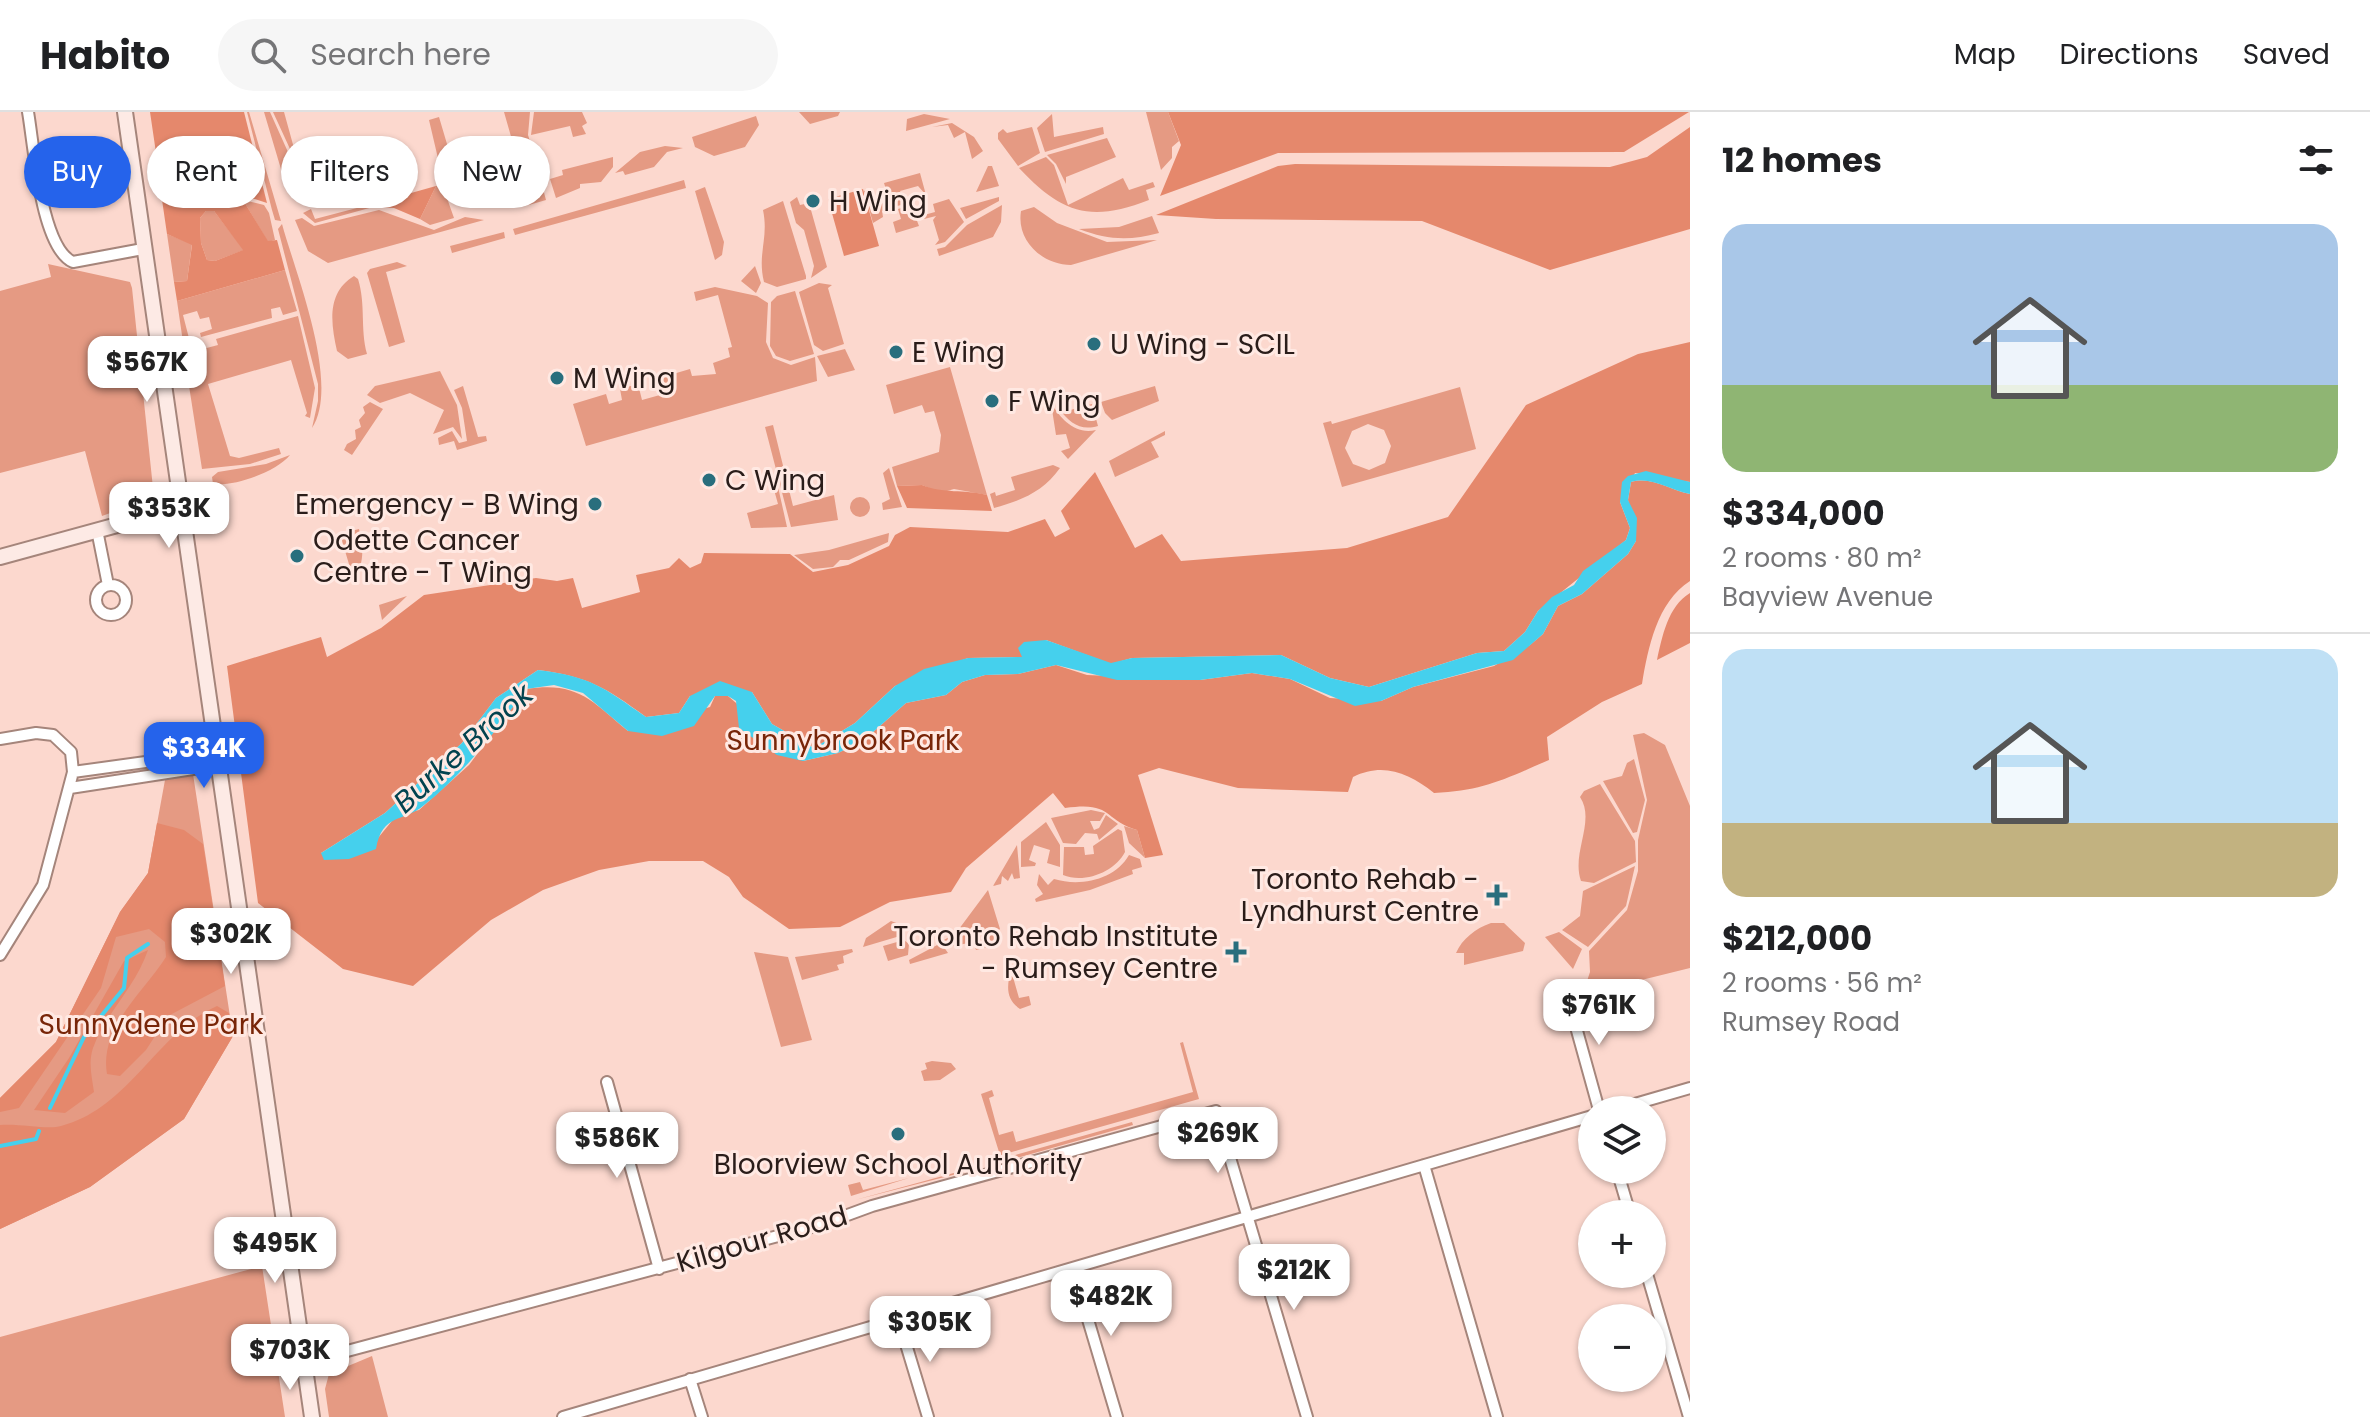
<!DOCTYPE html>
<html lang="en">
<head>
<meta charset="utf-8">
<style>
	:root { --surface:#fff; --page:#f6f6f6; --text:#202124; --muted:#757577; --line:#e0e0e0; --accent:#2563eb }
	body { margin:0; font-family:Poppins,sans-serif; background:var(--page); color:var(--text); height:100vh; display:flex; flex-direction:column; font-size:30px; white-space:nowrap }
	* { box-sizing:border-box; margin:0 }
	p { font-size:26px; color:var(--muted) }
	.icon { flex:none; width:44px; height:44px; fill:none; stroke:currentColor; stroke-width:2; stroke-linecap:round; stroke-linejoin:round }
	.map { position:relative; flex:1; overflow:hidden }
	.panel { display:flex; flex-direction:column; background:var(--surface); width:680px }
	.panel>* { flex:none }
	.guide { position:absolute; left:24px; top:24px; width:760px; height:72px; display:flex; gap:16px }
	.tools { position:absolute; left:1578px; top:984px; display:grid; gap:16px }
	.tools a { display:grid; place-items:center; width:88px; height:88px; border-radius:50%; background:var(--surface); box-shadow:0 2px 6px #0004; font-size:40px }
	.price { position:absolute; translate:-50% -68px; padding:0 18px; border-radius:16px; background:#fff; color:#222; font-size:26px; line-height:52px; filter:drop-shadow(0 2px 4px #0008) }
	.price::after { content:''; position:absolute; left:50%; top:48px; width:24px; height:18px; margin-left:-12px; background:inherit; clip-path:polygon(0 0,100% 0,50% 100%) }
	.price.on { background:var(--accent); color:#fff }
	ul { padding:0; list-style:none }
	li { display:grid; align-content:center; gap:16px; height:424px; padding:0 32px }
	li+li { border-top:2px solid var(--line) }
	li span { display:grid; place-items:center; height:248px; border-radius:24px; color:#555 }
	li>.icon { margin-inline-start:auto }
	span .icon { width:144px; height:144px; fill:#fffc; stroke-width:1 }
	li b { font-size:34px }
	h2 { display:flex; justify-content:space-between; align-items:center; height:96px; padding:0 32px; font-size:34px }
	.pill { padding:0 28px; border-radius:36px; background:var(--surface); box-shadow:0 2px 6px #0004; font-size:28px; line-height:72px }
	.pill.on { background:var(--accent); color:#fff }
	header { display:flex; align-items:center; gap:48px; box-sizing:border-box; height:112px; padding:0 40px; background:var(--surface); border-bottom:2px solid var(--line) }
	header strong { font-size:38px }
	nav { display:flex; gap:44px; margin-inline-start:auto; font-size:28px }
	.search { width:560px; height:72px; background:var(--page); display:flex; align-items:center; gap:20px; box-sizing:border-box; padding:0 28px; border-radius:44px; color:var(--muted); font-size:30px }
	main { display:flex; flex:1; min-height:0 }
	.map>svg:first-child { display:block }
	.green { fill:#e59a83; fill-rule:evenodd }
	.forest { fill:#e5886c; fill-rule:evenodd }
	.water { fill:#45d0ed }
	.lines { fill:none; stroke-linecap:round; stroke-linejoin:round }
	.stream { stroke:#45d0ed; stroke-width:4 }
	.street-casing { stroke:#a5857b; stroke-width:14 }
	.secondary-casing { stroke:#a5857b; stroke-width:18 }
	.street { stroke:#fff; stroke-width:10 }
	.secondary { stroke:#fdeae5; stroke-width:14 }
	.poi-dot { fill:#296e7d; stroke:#ffe9e3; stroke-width:3 }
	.labels { text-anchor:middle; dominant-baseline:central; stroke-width:6; stroke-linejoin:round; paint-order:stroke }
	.poi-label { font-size:28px; fill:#2a1d1a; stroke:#ffe9e3; text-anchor:start }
	.park-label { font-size:28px; fill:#782508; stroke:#ffe9e3 }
	.street-label { font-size:28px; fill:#2a1d1a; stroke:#ffe9e3 }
	.water-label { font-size:30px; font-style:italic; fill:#02434f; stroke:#ffe9e3 }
</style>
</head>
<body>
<header>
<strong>Habito</strong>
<div class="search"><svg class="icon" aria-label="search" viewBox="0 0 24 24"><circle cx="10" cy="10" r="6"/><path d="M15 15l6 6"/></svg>Search here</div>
<nav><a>Map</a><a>Directions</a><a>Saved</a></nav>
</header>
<main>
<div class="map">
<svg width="1690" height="1305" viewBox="0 0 1690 1305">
	<rect width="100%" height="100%" fill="#fcd8ce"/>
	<path class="green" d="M247,0h2l32,109 -6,-1 -3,-10z
		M264,0h6l22,49 -1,30 -5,-5z
		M273,0h11l21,76 -10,3 1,-29z
		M504,0h26l-2,23 9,29 -17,4z
		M534,0h48l5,11 -5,3 4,8 -13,3 -3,-11 -39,9z
		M799,0h41l-2,4 -28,8z
		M1146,0h22l11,29 -7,6v11l-11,12z
		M924,2l26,5 -44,12 1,-12z
		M1052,2l2,23 49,-10 1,7 -59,18 -8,-24z
		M756,4l3,9 -14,22 -31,9 -19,-9 -3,-10z
		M439,5l24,81 15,-4 1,3 -16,4 -19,-17 -15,-64z
		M952,11l22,14 9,14 -11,8 -7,-27 -11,6 -6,-13 -16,2z
		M1032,15l8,26 -22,13 -20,-27v-6l5,-4 4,4z
		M1107,26l9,19 -50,20v7l-10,-20 -9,-9z
		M665,34l18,2 -16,4 -13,15 -29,8 -2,-4 -8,2 25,-21z
		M613,45v10l-12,15 -21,2v4l-24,10 -6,-19 13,-4 -1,-5z
		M1046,45l8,8 14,40 55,-27 6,12 24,-8 2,5 -9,3 3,10c-59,23 -88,13 -130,-32z
		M988,54h4l7,20 -23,6z
		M538,58l8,30 -24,7 -7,-24 8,-2 -1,-7z
		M920,61l6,22 -8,-9 -18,5 5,13 -8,2 -9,-10 -4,-13z
		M684,68l2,8 -171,47 -2,-6z
		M442,72l12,34 -24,7 -10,-6 16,-33z
		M705,75l19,55 -2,13 -7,5 -20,-69z
		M869,78l5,16 16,-5 4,7 -12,3 1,6 -10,6 -9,-32z
		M797,85l3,8 9,-2 18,64 -16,11 3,-12 -10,-36 -8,-7 -6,-21z
		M999,85v4l-33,18 -6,-11z
		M949,87l15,23 -19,20 -10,3 4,-5 -6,-20 3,-4 -12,3v-4l11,-3 -2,-8z
		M243,88l21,5 5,8 6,27 -7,2z
		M783,89l23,75v3l-29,8 -13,-5c-7,-29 5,-43 -1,-72z
		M372,92l1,3 -58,16 -12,-10 8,-4 4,10z
		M911,93l8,21 -23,7 -3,-11 8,-3 -3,-10z
		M1002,93l-1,17 -8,15 -54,19 -2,-7 8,-2 22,-22z
		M1034,95l23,16 50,19 50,-2 -86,25c-28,0 -55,-24 -50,-54z
		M379,98l55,20 31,-13 19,3 -156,43 -20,-12 -13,-31 7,-2 12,8z
		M206,99h8l30,39 -29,11 -8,-1 -6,-17 -1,-25z
		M1152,104l7,17c-30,8 -51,7 -80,-4l40,-2z
		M282,112c13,48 59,160 30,204l6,-27v-17l-40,-155z
		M504,120l1,6 -53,15 -2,-7z
		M167,122l25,10 -5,37 -13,1z
		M397,150l10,4 -21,6 19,70 -16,5 -22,-74 3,-4z
		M48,152l82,18 2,6 21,200 -7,12 -44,16 -17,-65 -85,22v-182l51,-14z
		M755,154l6,17 -5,10 -15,-12z
		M285,158l12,41 -14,4 -3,-8 -9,2 1,9 -71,19 -1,-4 12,-4 -3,-12 -9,2 -3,-8 -14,4 8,31 -7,3 -7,-48z
		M354,164l4,3c8,26 2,49 9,75l-19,5 -11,-8c-6,-27 -11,-58 17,-75z
		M819,171l13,2 -4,3 16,56 -21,7 -9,-6 -15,-53z
		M715,175l42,9 11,7 -2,39 7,16 18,7 24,-8 2,24 -231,65 -13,-42 33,-10 3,10 13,-4 -2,-11 18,-5 4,16 18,-5 -4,-16 34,-10 2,7 24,-2 -3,-11 17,-6 -2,-9 4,-1 -14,-52 -22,6 -2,-9z
		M795,179l19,63 -24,7 -14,-5 -6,-10 1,-44 6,-6z
		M298,204l17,72 -5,30 -5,-2 2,-3 -16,-53 -83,24 22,72 9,2 40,-10 2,6 -31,10 -48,5 -18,-115 34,-9 -2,-6z
		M845,237l10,21 -27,7 -11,-21z
		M950,255l37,128 -33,-6 -14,4 -18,-8 -25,1 -5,-19 47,-15 2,-17 -7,-24 -9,2 -3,-8 -28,9 -8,-29z
		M440,259l17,34 5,34 -9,-12 -20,7 11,-24 -34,-17 -30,10 -13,-8 8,-9z
		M463,274l15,51 8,-1 1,5 -30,9 -3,-9 -15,4 -1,-7 14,-7 7,12 8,-2 -5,-33 -8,-18z
		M1155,274l4,15 -47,19 -7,-7 -4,-11z
		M1460,275l16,62 -134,38 -19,-64 8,-2 1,3zM1368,312l16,6 7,16 -6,17 -16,7 -16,-6 -8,-16 7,-17z
		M370,290l13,7 -31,46 -8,-5 3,-6 9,-5 -1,-9 6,-3 -2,-7 6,-7 -2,-6z
		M1051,291c10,16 24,32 45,27l-28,29 -7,-8 9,-3 -4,-14 -10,1z
		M1092,292l6,22c-18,5 -28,-3 -39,-17l4,3z
		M773,313l20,81 41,-11 4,25 -47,7 -26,-100z
		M1165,319v4l-14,7 8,15 -44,20 -6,-16z
		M290,343c-14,17 -56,32 -77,29l-1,-7 6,-5 48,-8z
		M1053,353l7,3c-17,24 -38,32 -66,40l-4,-14 5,-2 1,4 19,-6 -4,-13z
		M889,356l13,39 -19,3 -1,-7 8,-4 -7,-26z
		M776,366l11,49 -36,1 -4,-15 31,-9 -7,-25z
		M850 395a10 10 0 1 1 20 0a10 10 0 1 1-20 0Z
		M359,417c5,20 5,34 -5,52l-14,-47z
		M889,421l-1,9 -39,18h-9l-7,7 -20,2 -19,-14 35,-5z
		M407,484l-25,24 -3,-15z
		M1644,621l21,12 25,61v162l-97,24 -8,-5 5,-15 -1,-21 38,-41 11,-39v-31l9,-40 -14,-65z
		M1634,647l11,41 -8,32 -4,1 -30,-52 19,-5 5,-13z
		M193,662l40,262 -49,83 -94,68 -90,42v-131l56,-56 64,-130 28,-39 17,-93z
		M1600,672l35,57 1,21 -42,21 -13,-2c-10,-28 15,-60 -1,-84l4,-6z
		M1091,698l14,3 -5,8h-10l4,9 5,-2 7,-13 12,9 -19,16 -2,-6 -12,-1 -9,11 -13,-1 -12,-25z
		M1046,710l14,23v22l-13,-4 3,-13 -16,-5 -5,15 7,3 -1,3 -14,1v-25z
		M1124,714l13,4 8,28 -16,-15z
		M1118,717l4,2 3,21c-10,20 -41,32 -62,23l1,-28h20l1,8 9,-1 -1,-8z
		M1017,733l3,33 -6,1 -2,-6 -4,8 -6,-5 -1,8 -8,2z
		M1129,743l11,4 2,8 -10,3 1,4 -43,16 -54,12 -1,-3 8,-5 -6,-9 2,-11 9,11 6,-6c26,8 61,1 75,-24z
		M1635,754l-9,40 -38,41 -26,-17 18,-14 3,-25z
		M988,778l12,39 -5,5 3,10 -22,6 -3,-8 -24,5 -5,-7 12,-7z
		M891,809l8,3 1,12 -37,11 3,-9z
		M1491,811h13l21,20 -2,8 -59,14v-12h-8c6,-14 20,-25 35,-30z
		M1559,820l23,17 -9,20 -28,-32z
		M904,828l5,4 -1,11 -20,6 -5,-15z
		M941,831l7,10 -38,11 -1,-4z
		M852,837l1,3 -10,4 1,7 -7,2 2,5 -37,10 -7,-23z
		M754,840l34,5 24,83 -31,7z
		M1011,858l8,28 10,-2 2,9 -11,4c-15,-10 -13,-24 -9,-39z
		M1183,930l16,57 -198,56 -2,-3 -18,-58 11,-4 2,6 -5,2 10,37 14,-4 3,11 177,-50 -13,-49z
		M932,949l19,2 5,6 -16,11 -16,1 -3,-10 6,-2 -2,-6z
		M1132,1010l1,3 -120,34 -1,-3z
		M972,1056v2l-117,30z
		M909,1066l-58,18 -3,-11 12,-3 3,8z
		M262,1154l23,151h-285v-80z
		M372,1244l16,61h-59l-4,-28 4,-15z"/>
	<path class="forest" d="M150,0h94l23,91 -22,-7 -47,-3 -38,-13z
		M1168,0h521l-65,40 -346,1 -118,43 21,-51z
		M1690,15v102l-140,41 -128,-49 -206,-2 -60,-4 122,-49 17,-2 315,3 37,-10z
		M160,74l36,11 47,3 25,41 9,-1 8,30 -108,31 -3,-19 13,-1 5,-36 -25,-11zM206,99h8l29,39 -28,11 -8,-1 -6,-17 -1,-25z
		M436,74l-16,33 -26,-11 -21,-1 -1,-3z
		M863,77l16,57 -35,10 -16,-57z
		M1690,230v140c-20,-2 -35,-9 -55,-9l-15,29 10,26 -4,12 -88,71 -13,21 -21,19 -27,2 -108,34 -39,-9 -49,-23 -149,3 -21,6 -65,-24 -23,17 -55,1 -73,28 -40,37 -41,25 -42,-24 -20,-32 -62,4 -11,17 -33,4c-41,-30 -57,-40 -108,-47l-42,28 -34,45 -77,70 -64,40 57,-15 18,-22 23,-6 50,-45 57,-76c51,-8 65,11 102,42l82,-24 5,-11h13l75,65 35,-8 26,-13 42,-37 40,-8 16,-13 23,-7 33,-1 38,-9 31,10 113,5 52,-7 38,6 40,19 51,3 32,-14 81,-21 36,-21 13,-11 15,-28 24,-12 46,-40 8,-13 -8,-41 3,-18c22,-6 38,8 59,12v87c-33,21 -42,67 -48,103l-40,18 -55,35 2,23c-44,19 -66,31 -115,33 -25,-20 -51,-31 -81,-16l-5,15 -110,-4 -79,-20 -21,7 25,80 -18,3 -8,-28c-35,-11 -24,-29 -72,-22l-12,-15 -87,75 -15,24 -61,10 -50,25 -51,2 -46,-32 -14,-20 -26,-16h-54l-50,9 -56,20 -52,30 -78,66 -70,-17 -85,-66 -31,-237 94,-29 6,20 54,-29 43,-33 112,-17 21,3 16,-3 9,30 58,-16 -4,-17 33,-7 10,-10 11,10 11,-5 3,-10 86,1 23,18 35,-7 41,-19 6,-11 15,-8 98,5 37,-13 10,18 15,-8 -9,-18 34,-39 40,76 27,-14 19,27 166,-13 101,-31 78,-112 112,-51z
		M922,373c21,9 42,4 65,10l5,16 -85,-3 -10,-22z
		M1690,481v50l-33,17c5,-23 11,-54 33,-67z
		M157,711l27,7 19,14 22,142 -57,30 -22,34 -26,26 -13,-2c-8,-46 36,-81 59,-117l-1,-15 -16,-13 -33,8 -15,51 -82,120 -19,4v-14l56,-56 64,-130 28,-39z
		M148,838c-13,38 -43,64 -55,98 -5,15 -1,29 1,44l-29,21 -31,-3 35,-52 55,-97z
		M217,894l12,7 4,23 -49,83 -94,68 -90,42v-104c19,-2 48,5 61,1 69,-18 95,-93 156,-120z"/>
	<path class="water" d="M1646,359l44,11v12c-21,-4 -38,-18 -59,-12l-3,18 9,18 -1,23 -8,13 -46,40 -24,12 -15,28 -30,26 -100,27 -32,14 -26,5 -65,-27 -38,-6 -52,7h-83l-61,-15 -38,9 -33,1 -23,7 -16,13 -40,8 -42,37 -26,13 -35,8 -26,-6 -38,-27 -3,-27 -8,-5h-13l-21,30 -32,10 -34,-5 -45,-38 -29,-8 -28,4c-31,43 -61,84 -103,117 -19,16 -41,7 -47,43l-27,10 -25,1 -3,-7 64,-40 77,-70 34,-45 42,-28c54,7 65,17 108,47l33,-4 11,-17 30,-15 32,11 20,32 42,24 41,-25 40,-37 29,-17 44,-11 54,-1 -4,-9 6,-6 22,-2 65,23 21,-5 149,-3 49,23 39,9 108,-34 27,-2 21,-19 13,-21 14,-14 22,-12 9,-14 43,-31 4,-12 -10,-26 2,-20 6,-6z"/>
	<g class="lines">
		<path class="stream" d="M50,996l34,-71 40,-49 3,-30 21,-14
			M0,1034l36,-7 3,-8"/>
		<defs>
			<path id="street" d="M28,0c6,34 13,136 45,150l70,-13
				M97,418l11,55
				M96 488a15 15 0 1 1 30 0a15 15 0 1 1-30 0Z
				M0,627l36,-6 17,2 18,17 2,20 -30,113 -43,70
				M73,660l145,-20
				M70,676l149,-23
				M1576,881v34l23,83
				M607,970l52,187
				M1614,998l76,-22
				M1220,1012l87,293
				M1424,1053l73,252
				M1617,1058l13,44
				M1073,1157l44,148
				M1647,1162l42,143
				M899,1209l29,96
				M306,1250l517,-138 49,-18 344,-95
				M690,1267l12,38
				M563,1305l1029,-301"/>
			<path id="secondary" d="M125,0l187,1305
				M0,445l183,-50"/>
		</defs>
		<use href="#street" class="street-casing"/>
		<use href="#secondary" class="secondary-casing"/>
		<use href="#street" class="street"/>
		<use href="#secondary" class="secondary"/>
	</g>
	<g class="poi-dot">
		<circle cx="813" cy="89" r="8"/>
		<circle cx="1094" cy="232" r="8"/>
		<circle cx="896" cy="240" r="8"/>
		<circle cx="557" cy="266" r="8"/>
		<circle cx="992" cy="289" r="8"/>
		<circle cx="709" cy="368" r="8"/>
		<circle cx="595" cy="392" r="8"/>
		<circle cx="297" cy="444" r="8"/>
		<path d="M1493 771h8v8h8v8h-8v8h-8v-8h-8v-8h8z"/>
		<path d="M1232 828h8v8h8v8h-8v8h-8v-8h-8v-8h8z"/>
		<circle cx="898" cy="1022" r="8"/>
	</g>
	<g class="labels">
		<g class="poi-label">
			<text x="829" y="89">H Wing</text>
			<text x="1110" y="232">U Wing - SCIL</text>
			<text x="912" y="240">E Wing</text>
			<text x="573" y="266">M Wing</text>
			<text x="1008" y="289">F Wing</text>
			<text x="725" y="368">C Wing</text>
			<text x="579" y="392" text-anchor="end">Emergency - B Wing</text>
			<text x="313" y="428">Odette Cancer<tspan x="313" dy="32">Centre - T Wing</tspan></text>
			<text x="1479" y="767" text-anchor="end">Toronto Rehab -<tspan x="1479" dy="32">Lyndhurst Centre</tspan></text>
			<text x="1218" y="824" text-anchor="end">Toronto Rehab Institute<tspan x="1218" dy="32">- Rumsey Centre</tspan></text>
			<text x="898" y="1052" text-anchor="middle">Bloorview School Authority</text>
		</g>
		<g class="park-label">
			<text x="843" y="628">Sunnybrook Park</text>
			<text x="151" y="912">Sunnydene Park</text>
		</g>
		<g class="street-label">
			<text transform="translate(762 1127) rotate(-16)">Kilgour Road</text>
		</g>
		<g class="water-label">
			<text transform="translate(463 636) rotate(-42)">Burke Brook</text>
		</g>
	</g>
</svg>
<div class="tools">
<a><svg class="icon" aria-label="layers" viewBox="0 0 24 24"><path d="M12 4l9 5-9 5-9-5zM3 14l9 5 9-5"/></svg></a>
<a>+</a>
<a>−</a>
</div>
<b class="price" style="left:147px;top:292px">$567K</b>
<b class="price" style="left:169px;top:438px">$353K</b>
<b class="price on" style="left:204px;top:678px">$334K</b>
<b class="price" style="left:231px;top:864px">$302K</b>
<b class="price" style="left:1599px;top:935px">$761K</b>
<b class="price" style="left:1218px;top:1063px">$269K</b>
<b class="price" style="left:617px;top:1068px">$586K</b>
<b class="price" style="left:275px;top:1173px">$495K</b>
<b class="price" style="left:1294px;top:1200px">$212K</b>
<b class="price" style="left:1111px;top:1226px">$482K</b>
<b class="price" style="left:930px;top:1252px">$305K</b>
<b class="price" style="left:290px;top:1280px">$703K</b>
<div class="guide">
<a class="pill on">Buy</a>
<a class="pill">Rent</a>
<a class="pill">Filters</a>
<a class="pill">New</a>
</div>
</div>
<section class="panel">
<h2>12 homes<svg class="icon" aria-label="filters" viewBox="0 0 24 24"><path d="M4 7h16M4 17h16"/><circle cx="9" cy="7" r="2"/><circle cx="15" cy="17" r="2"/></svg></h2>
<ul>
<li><span style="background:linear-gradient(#a9c7e8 65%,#8fb573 0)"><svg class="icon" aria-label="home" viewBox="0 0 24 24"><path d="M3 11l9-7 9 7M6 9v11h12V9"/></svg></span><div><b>$334,000</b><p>2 rooms · 80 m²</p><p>Bayview Avenue</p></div></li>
<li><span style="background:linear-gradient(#bfe0f5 70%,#c2b280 0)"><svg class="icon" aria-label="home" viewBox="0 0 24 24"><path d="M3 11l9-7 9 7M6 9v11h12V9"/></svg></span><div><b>$212,000</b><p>2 rooms · 56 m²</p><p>Rumsey Road</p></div></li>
</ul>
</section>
</main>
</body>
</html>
